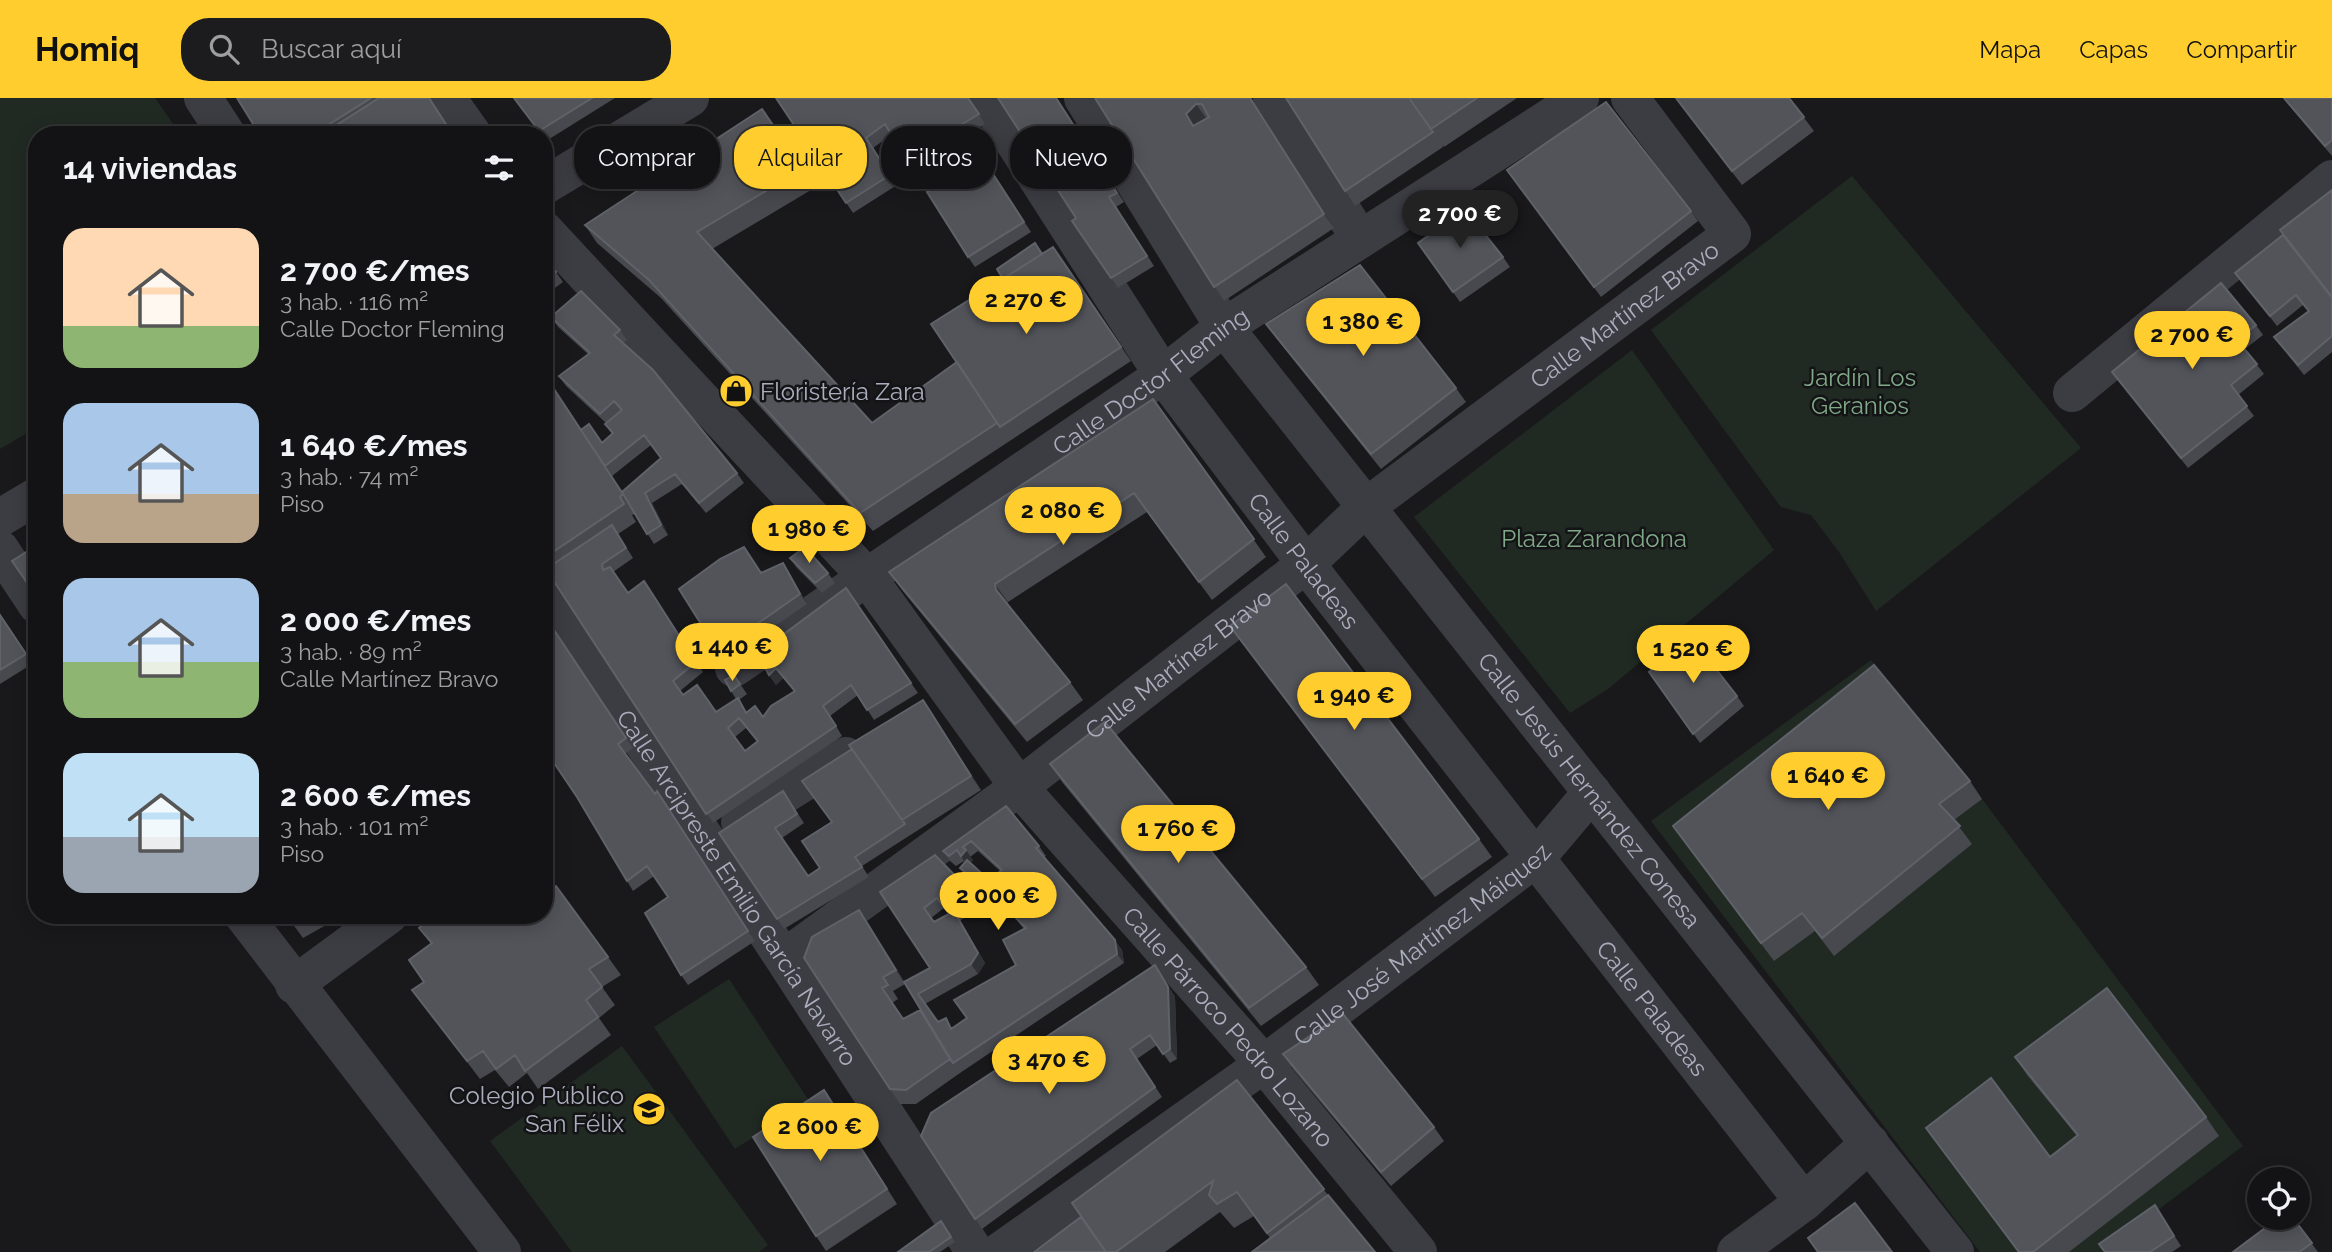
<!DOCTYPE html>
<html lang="es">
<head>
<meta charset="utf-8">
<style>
	:root { --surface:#131315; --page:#1c1c1e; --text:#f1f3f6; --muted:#9d9ea0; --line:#323234; --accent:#ffce2e }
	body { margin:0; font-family:Raleway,sans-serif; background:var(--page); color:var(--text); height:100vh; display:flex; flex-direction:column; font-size:26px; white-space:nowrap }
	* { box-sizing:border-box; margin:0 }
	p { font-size:23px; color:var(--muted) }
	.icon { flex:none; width:38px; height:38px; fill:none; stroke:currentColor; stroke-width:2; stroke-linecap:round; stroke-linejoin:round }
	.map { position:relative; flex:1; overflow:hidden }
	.side { position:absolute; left:28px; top:28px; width:525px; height:798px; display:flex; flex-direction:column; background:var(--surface); border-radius:28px; box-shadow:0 4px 18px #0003,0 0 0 2px var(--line) }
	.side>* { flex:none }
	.guide { position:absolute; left:574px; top:28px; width:665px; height:63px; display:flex; gap:14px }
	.buttons { position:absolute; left:2247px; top:1069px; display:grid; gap:14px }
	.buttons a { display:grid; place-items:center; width:63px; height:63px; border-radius:50%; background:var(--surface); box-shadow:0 4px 18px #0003,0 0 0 2px var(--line); font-size:35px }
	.price { position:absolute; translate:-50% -60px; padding:0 16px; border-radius:24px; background:var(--accent); color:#111; font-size:23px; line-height:46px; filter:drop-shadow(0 2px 4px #0008) }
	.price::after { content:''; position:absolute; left:50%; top:42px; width:21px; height:16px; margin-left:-10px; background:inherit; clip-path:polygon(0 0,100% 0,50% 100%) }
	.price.on { background:#222; color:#fff }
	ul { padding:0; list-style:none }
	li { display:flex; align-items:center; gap:21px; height:175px; padding:0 35px }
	li span { display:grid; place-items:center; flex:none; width:196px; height:140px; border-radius:21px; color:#555 }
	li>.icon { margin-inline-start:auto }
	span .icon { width:84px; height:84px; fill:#fffc; stroke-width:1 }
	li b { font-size:30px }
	h2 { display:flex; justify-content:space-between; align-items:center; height:84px; padding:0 35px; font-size:30px }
	.tag { padding:0 24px; border-radius:28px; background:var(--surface); box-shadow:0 4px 18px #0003,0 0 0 2px var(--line); font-size:24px; line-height:63px }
	.tag.on { background:var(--accent); color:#111 }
	header { display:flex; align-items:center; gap:42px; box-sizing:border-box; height:98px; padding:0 35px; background:var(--accent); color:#111 }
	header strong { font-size:33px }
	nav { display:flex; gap:38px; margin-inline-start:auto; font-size:24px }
	.search { width:490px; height:63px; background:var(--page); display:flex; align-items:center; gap:18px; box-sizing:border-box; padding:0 24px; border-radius:28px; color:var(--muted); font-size:26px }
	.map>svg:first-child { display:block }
	.green { fill:#202a23 }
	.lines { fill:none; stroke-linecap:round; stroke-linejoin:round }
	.minor { stroke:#3c3c43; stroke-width:38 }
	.wall { fill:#47494e; fill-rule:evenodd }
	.shaded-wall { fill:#303135 }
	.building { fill:#52545a; stroke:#606269; stroke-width:2; fill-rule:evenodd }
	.labels { text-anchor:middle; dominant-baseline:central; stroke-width:5; stroke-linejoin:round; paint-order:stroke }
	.street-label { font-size:24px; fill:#aaaebc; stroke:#141417 }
	.park-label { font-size:24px; fill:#80a987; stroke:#141417 }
	.poi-label { font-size:24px; fill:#aaaebc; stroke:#141417; text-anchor:start }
</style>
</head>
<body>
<header>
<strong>Homiq</strong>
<div class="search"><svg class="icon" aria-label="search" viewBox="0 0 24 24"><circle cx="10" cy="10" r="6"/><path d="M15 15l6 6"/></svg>Buscar aquí</div>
<nav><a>Mapa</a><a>Capas</a><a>Compartir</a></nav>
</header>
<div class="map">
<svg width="2332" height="1154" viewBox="0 0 2332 1154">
	<rect width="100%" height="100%" fill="#19191c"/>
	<path class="green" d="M0,0h155l26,37h-144v292l-37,22z
		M1852,78l229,272 -205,163 -37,-59 -28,-37 -30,-8 -130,-177z
		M1632,252l142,200 -166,139 -38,24 -156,-196z
		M1871,562l111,139 261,347 -141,106h-122l-329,-431z
		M729,881l80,122 -74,48 -81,-122z
		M622,948l146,199 -9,7h-187l-82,-111z"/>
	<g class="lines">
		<g class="minor">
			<path d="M203,0l24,37"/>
			<path d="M447,0l26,37"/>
			<path id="s1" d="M986,0l177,277 143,189 498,638"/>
			<path id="s2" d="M1083,0l141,229 731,925"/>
			<path d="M1272,0l88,141"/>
			<path d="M544,88l146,-88"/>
			<path id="s3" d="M544,132l323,347 152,210 245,277 154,188"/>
			<path d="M2072,295l260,-214"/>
			<path d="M0,420l37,-22"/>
			<path d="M0,451l37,56"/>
			<path id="s4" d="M544,493l431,661"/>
			<path id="s5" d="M734,570l429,-293 61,-48 356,-229"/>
			<path d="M740,724l106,-66"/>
			<path d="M243,817l259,337"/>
			<path id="s6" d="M784,860l235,-171 287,-223 60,-57 366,-273 -102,-136"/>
			<path d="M294,887l95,-70"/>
			<path id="s7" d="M999,1154l265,-188 273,-207 55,-65"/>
			<path d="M1736,1154l68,-50 66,-59"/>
		</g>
	</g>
	<path class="wall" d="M237,0h193l24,37h-194z
		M513,0h102l-69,43 -2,-3v-3h-2z
		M776,0h193l16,26 -73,44 -21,-33 -18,13 24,37 -44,28z
		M1057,0l67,104 -8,5 38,59 -36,22 -46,-67 4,-3z
		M1095,0h156l83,130 -110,73z
		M1286,0h231l-73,49 -1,-2v2l-88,59z
		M1675,0h114l25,33 -72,54z
		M2283,0h49v58z
		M762,11l54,78 -104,62 160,174 85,-61 85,-108 11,-7 78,114 -258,170 -212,-233 -64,-55 -12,-18z
		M982,59l49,75 -56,35 -7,-10z
		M1507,72l184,41 7,10 -97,76z
		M2332,92v162l-28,23 -30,-38 34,-26 -5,-6 -26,21 -42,-53 48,-38z
		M1418,145l85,14 7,10 -50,35z
		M544,163l12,11 7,10 -19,14z
		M551,219l69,13 7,10 -4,3 114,130 7,10 -38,30 -24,-29 -30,19 16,32 -14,9 -19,-30 -3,1 4,7 -18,12 15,24 -20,14 15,21 16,-12 59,91 -23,19 3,4 33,17 20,-13 -5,-8 3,-16 13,19 -8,6 8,12 16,5 31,-26 -11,-13 -7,7 -7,-10 77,-87 72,105 -44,27 -16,-25 -28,21 12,20 -129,87 -169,-256v-195l38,58 20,13 10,-9 -7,-10 1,-1 -40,-37 -7,-10 29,-22 -30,-27zM651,347l10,13 -39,34 -10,-16zM746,630l11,14 -12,9 -10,-14z
		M1266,226l190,64 10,14 -85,67 -105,-131z
		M2256,227l7,10 -18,14 19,25 -26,21 16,21 -66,52 -76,-96z
		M1153,301l113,158 -54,43 -65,-88 -139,90v4l62,76 13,18 -56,42 -125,-152 -13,-18z
		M790,460l38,15 7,10 -13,10 -25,-25z
		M783,465l24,41 -82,57 -7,-10 43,-78z
		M0,517l32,49 -32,20z
		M544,517l89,133 -8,6 130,187 -67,44 -7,-10 -13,-78 -14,-21 -21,15 -56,-94z
		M1230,528l249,213 13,18 -57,40z
		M1649,574l88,24 7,10 -44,37z
		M923,602l58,90 -69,44 -1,-2 1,2 -50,32 7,11 -85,52 -65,-96 64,-42 21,32 -22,15 26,38 12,-8 32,-119z
		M1050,666l256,203 13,18 -58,41 -199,-244z
		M1970,683l12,18 -28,21 18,24 -138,112 -19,-25 -41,30 -101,-135z
		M1006,708l33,40 7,10 -2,1 78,93 2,13 -164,110 -44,31h-16l-10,-15 -31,-179 45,72 26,-14 -50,-76 93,2 7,10 -20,17 25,42 -7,11 -53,30 13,18 15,6 14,-10 49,-53 8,-36 -13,-16 8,-8 -12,10 -17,-19 -23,-18 -7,-10 5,-5 -1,-2 -8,5 -6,-5 -7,-10zM978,753l22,20 -11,9 -19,-17 3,-3 -3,-3zM944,810l5,6 -15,8 -3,-4zM905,886l24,39 -25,-4 -12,-16 6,-4 -5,-8z
		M286,817h58l-41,23z
		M419,830l189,29 13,18 -19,12 13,18 -16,13 12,17 -73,54 -11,-16 -18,14 -14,-17 -15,9 -68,-89 12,-8 7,-38z
		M1155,867l20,32 2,62 -7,4 -13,-18 -20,14 25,38 -180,132 -61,-93z
		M1283,956l151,73 10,14 -53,45 -98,-117z
		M2015,959l191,60 13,19 -150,116h-51l-92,-124 124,29 27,-21 -50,-61z
		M1237,982l91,115 -58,43 -16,-22 -20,12 -14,-16 -55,40h-131l47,-35z
		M834,1006l63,100 -71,47 -10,-15z
		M2155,1107l26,41 -9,6h-67z
		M2293,1120l25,34h-85z
		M941,1123l14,21 -15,10h-42z"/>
	<path class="shaded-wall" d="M1250,0h1l83,130 -10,-14z
		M1196,6l10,14 -9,11 6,11 -17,-26z
		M544,274l92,141 -92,-139z
		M645,395l7,10 16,32 -7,-10z
		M783,465l7,10 17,31 -7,-10z
		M995,486l13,18v7l-12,-19z
		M776,570l7,10 -7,7 -7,-10z
		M923,602l10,14 48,76 -10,-14z
		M966,752l7,10 -6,6 -6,-10z
		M859,812l10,14 37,60 -10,-14z
		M954,813l31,52 -7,11 -7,-10z
		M1115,842l7,10 2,13 -7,-9z
		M1155,867l20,32 2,62 -7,-10z
		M824,992l10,14 63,100 -10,-15z"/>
	<path class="building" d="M237,0h134l-59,37h-52z
		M379,0h50l24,37h-132z
		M514,0h78l-53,33z
		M776,0h192l11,16 -74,44 -20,-34 -19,14 24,37 -44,28z
		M998,0h58l61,95 -8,4 38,59 -36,22 -39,-57 4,-3z
		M1095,0h155l74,116 -110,73zM1196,6h6l7,13 -16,9 -7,-12z
		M1286,0h123l24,34 -88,59z
		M1409,0h68l-46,31z
		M1676,0h113l15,19 -72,54z
		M2284,0h48v42l-7,6z
		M1606,4l85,109 -97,76 -87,-117z
		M762,11l41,60 -106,63 175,191 85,-61 40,61 -137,90 -211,-233 -64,-55z
		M982,59l42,65 -56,35 -41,-65z
		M2332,92v107l-52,-67z
		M1465,111l38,48 -50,35 -35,-49z
		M2283,137l49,63v38l-34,29 -24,-28 35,-26 -13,-16 -26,21 -35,-43z
		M1035,145l7,11 -39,25 -6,-10z
		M1053,149l68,100 -121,80 -69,-103z
		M544,163l12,11 -12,9z
		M1360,167l96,123 -85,66 -105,-130z
		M2221,185l35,42 -19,15 20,24 -26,21 16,21 -66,52 -69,-86z
		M581,193l39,39 -6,5 39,35 84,103 -38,30 -24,-29 -30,19 16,32 -14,9 -25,-42 39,-34 -17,-23 -39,31 -24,-36 8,-6 13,19 11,-10 -8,-9 17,-14 -8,-9 -14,13 -41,-38 31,-23 -39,-36z
		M544,276l79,120 -3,3 4,7 -80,54z
		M1153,301l101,140 -55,43 -65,-89 -139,91 1,6 74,92 -55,42 -126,-152z
		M612,427l14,23 -24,16 1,6 7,-3 18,26 16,-12 52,81 -23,19 10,14 14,-10 19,27 22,-14 8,15 9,-7 8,11 8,-11 24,-15 -19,-23 -7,7 -12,-21 89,-66 65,95 -44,27 -16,-25 -28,21 13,20 -130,88 -160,-245zM739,620l19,23 -13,10 -17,-23z
		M37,447v52l-25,-36z
		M744,449l17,26 22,-10 17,31 -82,57 -39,-62 41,-30z
		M805,449l23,26 -13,10 -25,-25z
		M1286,486l193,255 -57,40 -192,-253z
		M0,517l26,39 -26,16z
		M544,517l82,123 -8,6 37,50 2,-3 91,140 -67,44 -36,-62 23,-16 -21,-31 -20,15 -50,-84 -33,-49z
		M1691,539l46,59 -44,38 -44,-62z
		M1874,567l96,116 -31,23 21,22 -138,112 -20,-25 -41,30 -88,-117z
		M734,577l6,9 -9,7 -6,-11z
		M923,602l48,76 -69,44 -53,-75z
		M1105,624l201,245 -57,41 -199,-244z
		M852,651l53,75 -50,33 7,10 -85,52 -58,-86 64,-42 14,23 -22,14 33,48 12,-8 -18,-27 30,-19 -30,-41z
		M1006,708l33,40 -3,2 79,92 2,14 -164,109 -49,-81 26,-14 -50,-76 55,-37 38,39 -19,17 24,42 -7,11 -53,30 20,28 8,-4 5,11 16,-11 -13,-18 62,-35 -13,-25 23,-12 -15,-15 10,-10 -10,-8 -11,10 -17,-19 -23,-18 7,-8 22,20 13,-10 -31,-29 -8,6 3,3 -5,6 -4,-6 -8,6 -6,-5zM937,800l12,16 -15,8 -10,-14z
		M556,788l52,71 -19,12 13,18 -16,13 12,17 -73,54 -10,-16 -19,14 -13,-18 -16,10 -55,-71 12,-8 -15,-22 23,-17 -13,-15 16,-13h109v-21z
		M859,812l37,60 -13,7 5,8 -6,3 21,31 17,-9 30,49 -44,31 -16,-1 -86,-131 8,-21z
		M287,817h22l-16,9z
		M1155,867l13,22 2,62 -7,5 -13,-19 -20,14 25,38 -180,132 -54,-83 10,-23z
		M2107,890l99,129 -173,135h-14l-93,-124 65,-50 59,79 28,-22 -63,-78z
		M1343,916l91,113 -53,45 -98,-118z
		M1237,982l87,109 -57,44 -30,-41 -20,12 -8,-9 4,-14 -97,71h-10l-34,-49z
		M824,992l63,99 -71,47 -63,-99z
		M1328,1097l47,57h-123z
		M1855,1105l37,49h-74l-10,-14z
		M2155,1107l19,31 -24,16h-45l-6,-8z
		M1081,1119l25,35h-72z
		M2266,1120h27l19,25 -13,9h-66l36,-27z
		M941,1123l10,16 -22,15h-31z"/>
	<defs>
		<symbol id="shop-disc" viewBox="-11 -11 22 22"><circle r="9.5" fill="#ffce2e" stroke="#141417"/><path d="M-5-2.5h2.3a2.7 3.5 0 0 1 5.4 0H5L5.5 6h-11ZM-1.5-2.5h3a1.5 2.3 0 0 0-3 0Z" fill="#111"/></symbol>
		<symbol id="school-disc" viewBox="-11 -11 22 22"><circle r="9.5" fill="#ffce2e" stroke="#141417"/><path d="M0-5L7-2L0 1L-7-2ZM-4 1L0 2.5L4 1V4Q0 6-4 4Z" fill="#111"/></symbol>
	</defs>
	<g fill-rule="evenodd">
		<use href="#shop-disc" x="717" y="274" width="38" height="38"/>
		<use href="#school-disc" x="630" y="992" width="38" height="38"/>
	</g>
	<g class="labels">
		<g class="street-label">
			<text stroke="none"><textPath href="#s6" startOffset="1059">Calle Martínez Bravo</textPath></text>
			<text stroke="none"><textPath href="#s5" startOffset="506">Calle Doctor Fleming</textPath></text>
			<text stroke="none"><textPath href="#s1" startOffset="562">Calle Paladeas</textPath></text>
			<text stroke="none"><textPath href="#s6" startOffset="492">Calle Martínez Bravo</textPath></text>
			<text stroke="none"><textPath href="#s2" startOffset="859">Calle Jesús Hernández Conesa</textPath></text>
			<text stroke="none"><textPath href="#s4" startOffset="354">Calle Arcipreste Emilio García Navarro</textPath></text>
			<text stroke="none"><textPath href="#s7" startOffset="523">Calle José Martínez Máiquez</textPath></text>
			<text stroke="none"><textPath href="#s1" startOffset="1129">Calle Paladeas</textPath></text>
			<text stroke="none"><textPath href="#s3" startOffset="1052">Calle Párroco Pedro Lozano</textPath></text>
		</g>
		<g class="park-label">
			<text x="1860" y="279">Jardín Los<tspan x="1860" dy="28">Geranios</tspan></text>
			<text x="1594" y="440">Plaza Zarandona</text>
		</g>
		<g class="poi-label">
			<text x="760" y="293">Floristería Zara</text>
			<text x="624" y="997" text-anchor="end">Colegio Público<tspan x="624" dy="28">San Félix</tspan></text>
		</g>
	</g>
</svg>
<div class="buttons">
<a><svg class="icon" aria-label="locate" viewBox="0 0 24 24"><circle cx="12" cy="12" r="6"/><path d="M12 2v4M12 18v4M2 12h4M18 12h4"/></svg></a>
</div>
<b class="price on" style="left:1460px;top:152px">2 700 €</b>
<b class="price" style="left:1026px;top:238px">2 270 €</b>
<b class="price" style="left:1363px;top:260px">1 380 €</b>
<b class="price" style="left:2192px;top:273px">2 700 €</b>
<b class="price" style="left:1063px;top:449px">2 080 €</b>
<b class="price" style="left:809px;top:467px">1 980 €</b>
<b class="price" style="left:732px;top:585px">1 440 €</b>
<b class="price" style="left:1693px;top:587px">1 520 €</b>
<b class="price" style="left:1354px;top:634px">1 940 €</b>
<b class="price" style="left:1828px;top:714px">1 640 €</b>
<b class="price" style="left:1178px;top:767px">1 760 €</b>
<b class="price" style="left:998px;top:834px">2 000 €</b>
<b class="price" style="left:1049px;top:998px">3 470 €</b>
<b class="price" style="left:820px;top:1065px">2 600 €</b>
<div class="guide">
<a class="tag">Comprar</a>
<a class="tag on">Alquilar</a>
<a class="tag">Filtros</a>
<a class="tag">Nuevo</a>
</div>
<section class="side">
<h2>14 viviendas<svg class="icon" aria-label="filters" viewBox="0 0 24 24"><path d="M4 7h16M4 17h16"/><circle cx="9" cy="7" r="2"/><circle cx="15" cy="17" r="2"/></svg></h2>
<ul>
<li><span style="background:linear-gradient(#ffd9b3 70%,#8fb573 0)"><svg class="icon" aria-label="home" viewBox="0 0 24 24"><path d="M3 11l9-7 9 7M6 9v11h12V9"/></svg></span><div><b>2 700 €/mes</b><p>3 hab. · 116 m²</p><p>Calle Doctor Fleming</p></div></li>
<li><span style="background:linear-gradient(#a9c7e8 65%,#b9a48a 0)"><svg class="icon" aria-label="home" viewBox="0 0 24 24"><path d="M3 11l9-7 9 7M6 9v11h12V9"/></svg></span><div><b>1 640 €/mes</b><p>3 hab. · 74 m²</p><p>Piso</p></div></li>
<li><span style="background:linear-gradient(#a9c7e8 60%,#8fb573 0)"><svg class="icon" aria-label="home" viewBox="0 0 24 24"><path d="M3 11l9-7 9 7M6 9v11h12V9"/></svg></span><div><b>2 000 €/mes</b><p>3 hab. · 89 m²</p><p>Calle Martínez Bravo</p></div></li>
<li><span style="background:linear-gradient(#bfe0f5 60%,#9aa5b1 0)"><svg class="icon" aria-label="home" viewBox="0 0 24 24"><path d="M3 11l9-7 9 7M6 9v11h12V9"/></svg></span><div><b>2 600 €/mes</b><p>3 hab. · 101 m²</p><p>Piso</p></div></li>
</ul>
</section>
</div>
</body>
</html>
